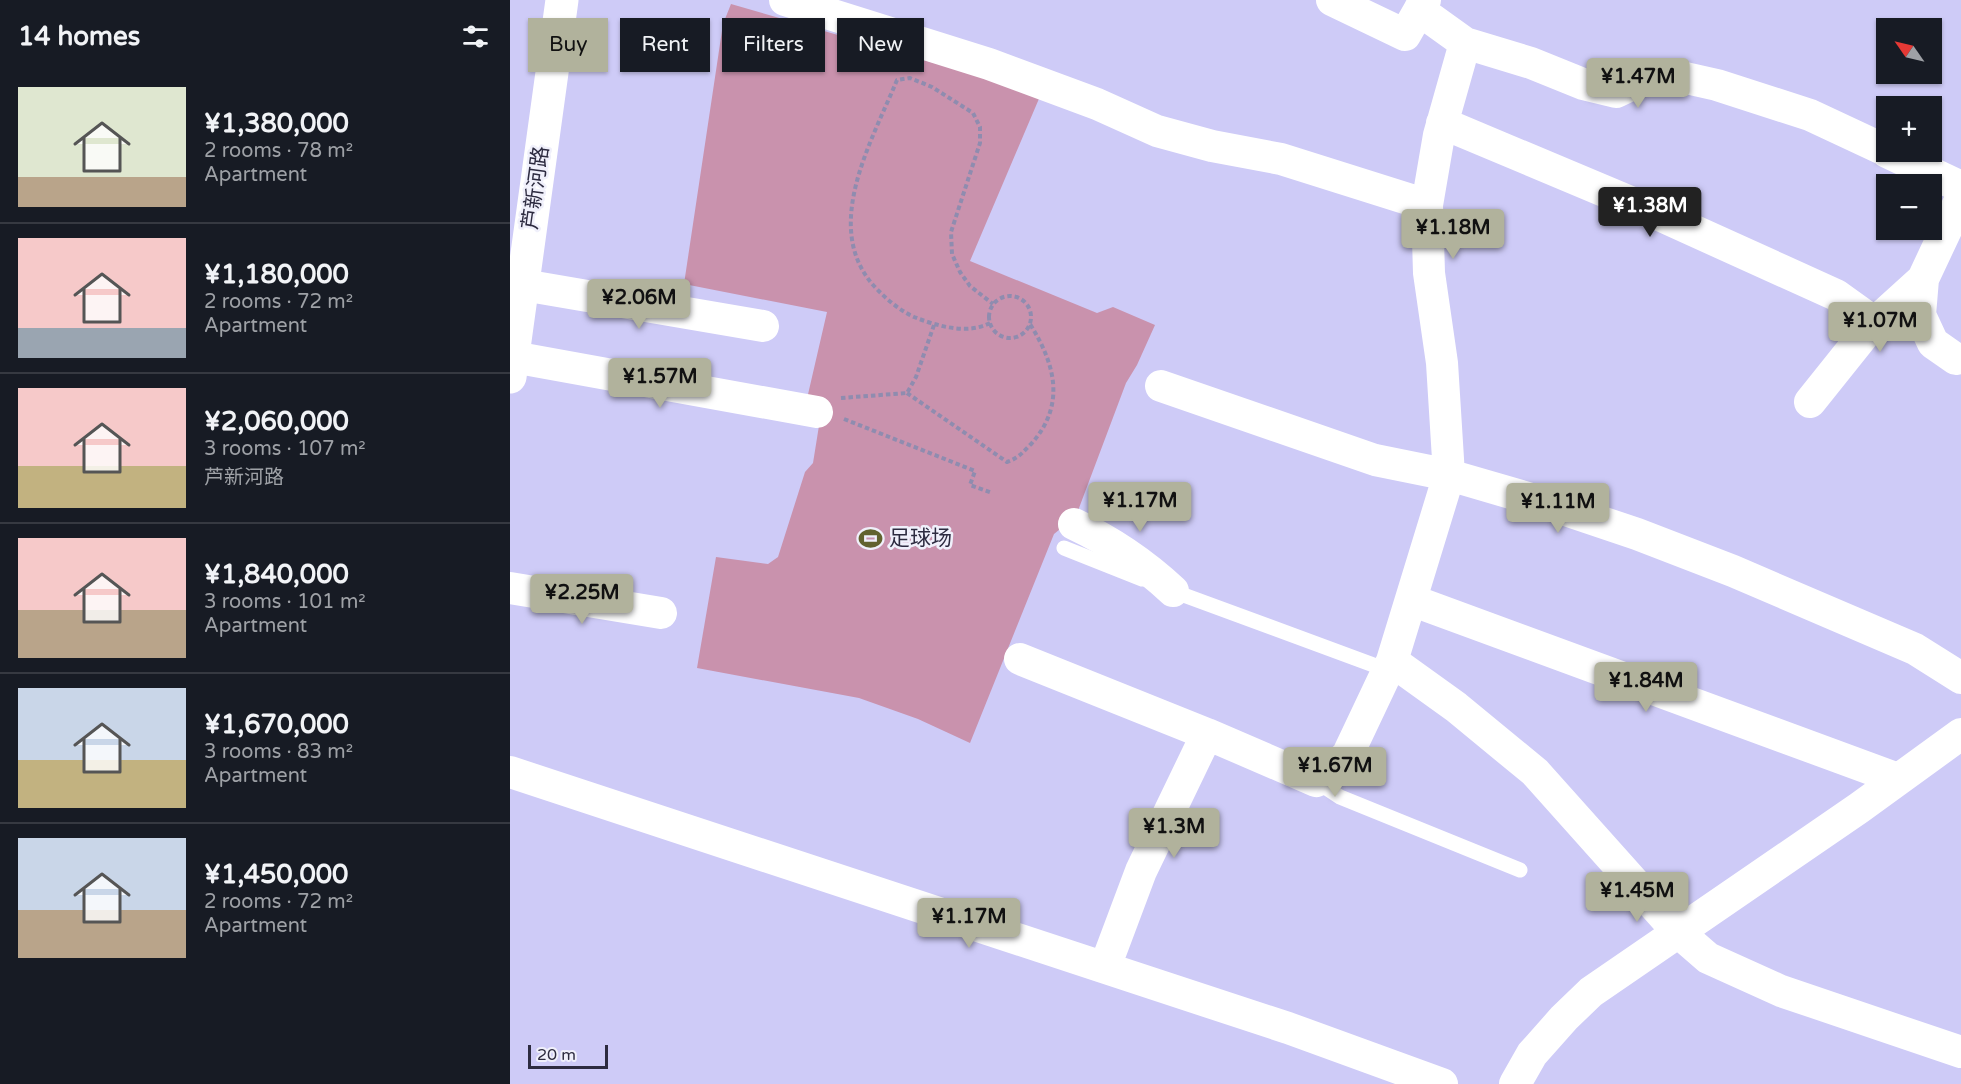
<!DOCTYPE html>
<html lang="en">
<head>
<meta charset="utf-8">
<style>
	:root { --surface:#171b24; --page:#242831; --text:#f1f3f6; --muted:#9ea1a6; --line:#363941; --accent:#b1b29c }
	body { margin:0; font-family:"Varela Round","Noto Sans SC",sans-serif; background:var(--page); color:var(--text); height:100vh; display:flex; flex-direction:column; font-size:22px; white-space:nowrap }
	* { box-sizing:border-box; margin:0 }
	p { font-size:20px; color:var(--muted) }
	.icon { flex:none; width:33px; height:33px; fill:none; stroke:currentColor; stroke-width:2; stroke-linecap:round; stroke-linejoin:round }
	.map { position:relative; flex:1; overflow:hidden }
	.sheet { display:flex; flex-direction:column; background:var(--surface); width:510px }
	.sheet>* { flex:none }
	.banner { position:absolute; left:18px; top:18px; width:570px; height:54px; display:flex; gap:12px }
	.needle { width:39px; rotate:304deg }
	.controls { position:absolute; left:1366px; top:18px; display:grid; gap:12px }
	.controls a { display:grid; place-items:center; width:66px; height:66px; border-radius:0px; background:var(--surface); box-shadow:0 2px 4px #0004; font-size:30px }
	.scale { position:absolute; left:18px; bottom:15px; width:80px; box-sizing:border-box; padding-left:6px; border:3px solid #2d2b40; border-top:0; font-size:16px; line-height:21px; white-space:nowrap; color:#2d2b40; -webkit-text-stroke:4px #f0f0fb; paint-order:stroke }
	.price { position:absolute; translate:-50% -51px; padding:0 14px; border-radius:6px; background:var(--accent); color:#111; font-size:20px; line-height:39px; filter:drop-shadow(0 2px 3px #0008) }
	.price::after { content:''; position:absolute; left:50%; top:36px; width:18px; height:14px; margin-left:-9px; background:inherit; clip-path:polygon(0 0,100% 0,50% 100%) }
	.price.on { background:#222; color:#fff }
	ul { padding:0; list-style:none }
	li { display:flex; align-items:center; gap:18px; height:150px; padding:0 18px }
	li+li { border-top:2px solid var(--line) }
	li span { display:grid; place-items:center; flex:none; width:168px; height:120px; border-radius:0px; color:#555 }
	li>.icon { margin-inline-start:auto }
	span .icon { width:72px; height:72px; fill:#fffc; stroke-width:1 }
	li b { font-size:26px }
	h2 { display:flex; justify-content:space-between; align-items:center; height:72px; padding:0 18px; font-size:26px }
	.tag { padding:0 21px; border-radius:0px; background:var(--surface); box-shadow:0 2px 4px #0004; font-size:21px; line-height:54px }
	.tag.on { background:var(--accent); color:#111 }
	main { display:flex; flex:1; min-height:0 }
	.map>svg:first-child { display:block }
	.green { fill:#c992ad }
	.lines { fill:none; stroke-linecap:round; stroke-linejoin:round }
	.path { stroke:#8f8caf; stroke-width:4; stroke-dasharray:4.5 3; stroke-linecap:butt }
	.lane { stroke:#fff; stroke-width:15 }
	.street { stroke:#fff; stroke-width:32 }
	.secondary { stroke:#fff; stroke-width:33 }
	.labels { text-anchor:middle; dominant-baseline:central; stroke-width:5; stroke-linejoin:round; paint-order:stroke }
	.street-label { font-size:21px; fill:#2d2b40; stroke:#f0f0fb }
	.poi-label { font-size:21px; fill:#2d2b40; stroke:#f0f0fb; text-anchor:start }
</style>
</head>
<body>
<main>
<section class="sheet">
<h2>14 homes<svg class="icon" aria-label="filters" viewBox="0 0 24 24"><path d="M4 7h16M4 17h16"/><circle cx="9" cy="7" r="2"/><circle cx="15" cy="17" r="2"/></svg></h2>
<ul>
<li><span style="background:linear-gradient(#dfe7d0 75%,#b9a48a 0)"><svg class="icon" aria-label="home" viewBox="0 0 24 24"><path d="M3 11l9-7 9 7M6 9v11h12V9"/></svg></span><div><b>¥1,380,000</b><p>2 rooms · 78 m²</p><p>Apartment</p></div></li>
<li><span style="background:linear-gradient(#f6c9c9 75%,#9aa5b1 0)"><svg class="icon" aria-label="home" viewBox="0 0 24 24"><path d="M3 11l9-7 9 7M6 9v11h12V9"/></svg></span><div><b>¥1,180,000</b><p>2 rooms · 72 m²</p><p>Apartment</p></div></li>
<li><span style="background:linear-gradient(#f6c9c9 65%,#c2b280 0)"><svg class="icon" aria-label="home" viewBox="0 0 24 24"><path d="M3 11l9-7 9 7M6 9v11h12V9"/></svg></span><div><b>¥2,060,000</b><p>3 rooms · 107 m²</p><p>芦新河路</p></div></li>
<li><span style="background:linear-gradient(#f6c9c9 60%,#b9a48a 0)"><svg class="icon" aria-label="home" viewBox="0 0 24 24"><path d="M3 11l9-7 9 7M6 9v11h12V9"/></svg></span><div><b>¥1,840,000</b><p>3 rooms · 101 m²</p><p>Apartment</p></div></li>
<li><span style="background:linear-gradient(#c9d6e8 60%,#c2b280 0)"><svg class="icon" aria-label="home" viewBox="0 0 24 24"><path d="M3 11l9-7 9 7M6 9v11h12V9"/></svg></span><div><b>¥1,670,000</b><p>3 rooms · 83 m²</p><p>Apartment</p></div></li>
<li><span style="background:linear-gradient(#c9d6e8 60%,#b9a48a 0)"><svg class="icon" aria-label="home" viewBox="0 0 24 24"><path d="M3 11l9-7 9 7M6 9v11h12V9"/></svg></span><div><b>¥1,450,000</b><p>2 rooms · 72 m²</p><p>Apartment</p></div></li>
</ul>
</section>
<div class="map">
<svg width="1451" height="1084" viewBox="0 0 1451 1084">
	<rect width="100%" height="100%" fill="#cecbf7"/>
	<path class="green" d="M221,4l310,90 -71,167 127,52 16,-6 42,18 -18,40 -11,18 -50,133 -22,18 -84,209 -52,-24 -59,-21 -162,-30 19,-111 52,7 10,-7 27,-85 8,-9 9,-56 -16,-4 21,-91 -143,-28 39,-260z"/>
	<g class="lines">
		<path class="path" d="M479 317a21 21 0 1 1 42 0a21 21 0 1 1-42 0Z
			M480,323c-23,12 -53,3 -76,-6 -15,-7 -28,-18 -40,-31 -53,-59 -2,-145 23,-206l13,-2 22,9 41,26 7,14v16l-29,89 1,22 8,18 10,14 23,18
			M397,393l100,69c12,-4 17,-11 25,-19 34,-39 23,-79 -2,-119
			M331,398l66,-5 9,-16 18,-52
			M334,419l131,52 -5,14 22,8"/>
		<path class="lane" d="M554,548l78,31
			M660,590l217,80
			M806,781l24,16 180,73"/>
		<path class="street" d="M275,0l204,64 108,40 60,27 55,15 69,13 146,46
			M822,0l73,35 20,-35
			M909,10l46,33 66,20 52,21 33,8 25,-12 36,-4 40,9 93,30 77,36
			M932,123l193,81 201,91 39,28
			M1377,152l74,35
			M13,285l240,41
			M3,357l304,55
			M1446,359l-23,-16 -13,-28 3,-36 38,-81
			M651,386l214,74 74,15 96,28 92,31 96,37 182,78 46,29
			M1300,402l60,-75 53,-48
			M564,524c36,17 69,39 99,67
			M0,588l151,25
			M901,600l487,179
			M510,659l187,75 109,47 31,-25 45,-95 57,-186 -7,-112 -13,-90 -2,-68 12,-70 26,-92
			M882,661l64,46 79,65 143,160 30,26 73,33 180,61
			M0,772l778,256 154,56
			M595,967l36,-96 66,-137
			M1005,1084l17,-30 32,-36 27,-26 268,-184 102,-74"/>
		<path class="secondary" d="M0,377l52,-377"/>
	</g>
	<defs>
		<symbol id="stadium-bare" viewBox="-9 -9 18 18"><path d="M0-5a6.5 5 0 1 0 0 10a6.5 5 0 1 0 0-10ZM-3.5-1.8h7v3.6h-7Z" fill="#62622f" stroke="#f0f0fb" stroke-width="2.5" paint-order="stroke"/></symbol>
	</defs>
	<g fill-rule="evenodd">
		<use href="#stadium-bare" x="344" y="522" width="33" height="33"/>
	</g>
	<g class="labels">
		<g class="street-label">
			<text transform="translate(26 188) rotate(-82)">芦新河路</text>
		</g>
		<g class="poi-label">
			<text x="379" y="538">足球场</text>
		</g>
	</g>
</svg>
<div class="controls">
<a><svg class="needle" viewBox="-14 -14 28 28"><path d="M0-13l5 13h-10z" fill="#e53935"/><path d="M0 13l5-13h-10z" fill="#9ea1a6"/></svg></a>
<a>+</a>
<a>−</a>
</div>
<div class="scale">20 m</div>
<b class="price" style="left:1128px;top:109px">¥1.47M</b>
<b class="price on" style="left:1140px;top:238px">¥1.38M</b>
<b class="price" style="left:943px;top:260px">¥1.18M</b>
<b class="price" style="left:129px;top:330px">¥2.06M</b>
<b class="price" style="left:1370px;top:353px">¥1.07M</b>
<b class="price" style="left:150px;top:409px">¥1.57M</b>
<b class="price" style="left:630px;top:533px">¥1.17M</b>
<b class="price" style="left:1048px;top:534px">¥1.11M</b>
<b class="price" style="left:72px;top:625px">¥2.25M</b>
<b class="price" style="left:1136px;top:713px">¥1.84M</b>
<b class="price" style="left:825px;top:798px">¥1.67M</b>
<b class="price" style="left:664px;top:859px">¥1.3M</b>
<b class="price" style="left:1127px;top:923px">¥1.45M</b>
<b class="price" style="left:459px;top:949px">¥1.17M</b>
<div class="banner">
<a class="tag on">Buy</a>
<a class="tag">Rent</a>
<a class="tag">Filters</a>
<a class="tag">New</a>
</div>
</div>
</main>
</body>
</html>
